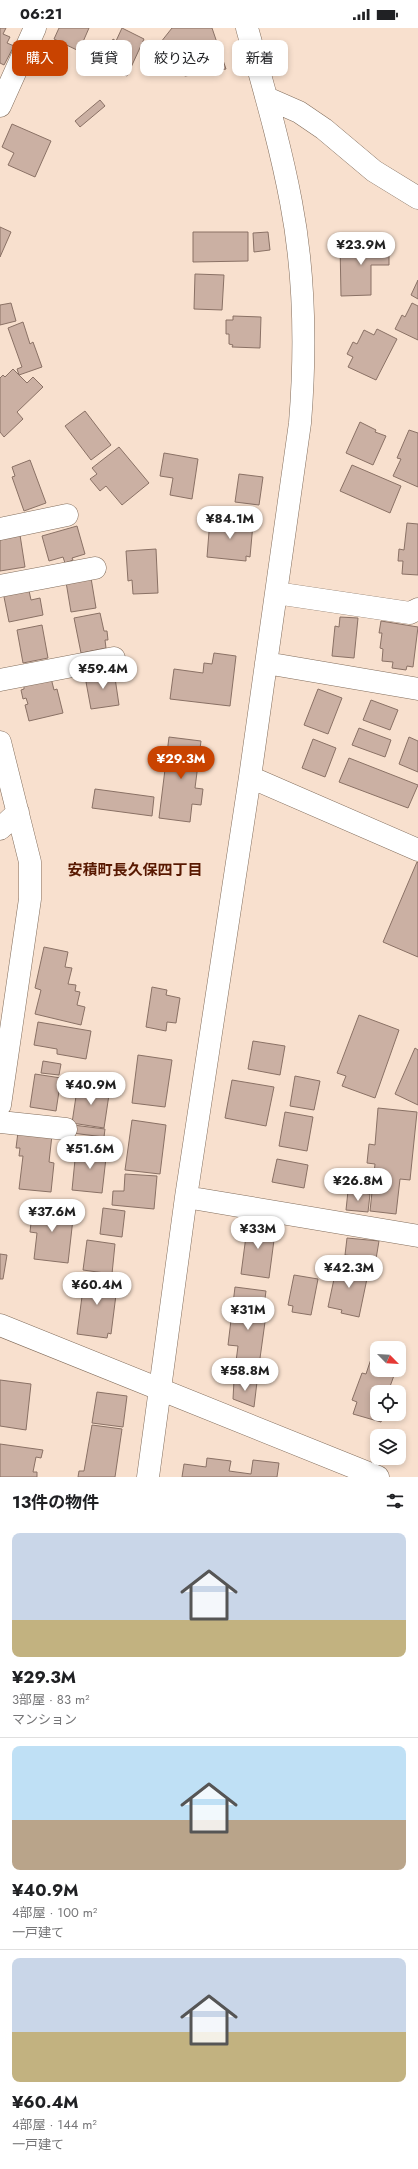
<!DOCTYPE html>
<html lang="ja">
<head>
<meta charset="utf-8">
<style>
	:root { --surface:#fff; --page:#f2f2f2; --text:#202124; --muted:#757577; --line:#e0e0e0; --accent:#c94300 }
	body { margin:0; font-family:Jost,"Noto Sans JP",sans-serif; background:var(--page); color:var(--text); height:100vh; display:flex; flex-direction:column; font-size:15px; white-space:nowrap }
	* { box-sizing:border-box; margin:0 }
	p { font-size:13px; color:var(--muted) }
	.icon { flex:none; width:22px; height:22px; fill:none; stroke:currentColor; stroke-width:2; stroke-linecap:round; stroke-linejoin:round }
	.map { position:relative; height:1449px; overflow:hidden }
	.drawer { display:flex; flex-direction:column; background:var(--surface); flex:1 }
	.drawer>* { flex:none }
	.top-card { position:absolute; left:12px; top:12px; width:394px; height:36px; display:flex; gap:8px }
	.needle { width:26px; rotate:114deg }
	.buttons { position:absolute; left:370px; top:1313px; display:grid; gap:8px }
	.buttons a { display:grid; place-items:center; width:36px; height:36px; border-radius:8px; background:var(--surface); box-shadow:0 2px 6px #0003; font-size:20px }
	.price { position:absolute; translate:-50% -34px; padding:0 9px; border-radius:14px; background:#fff; color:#222; font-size:13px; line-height:26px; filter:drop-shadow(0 1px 2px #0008) }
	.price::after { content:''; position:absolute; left:50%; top:24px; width:12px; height:9px; margin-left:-6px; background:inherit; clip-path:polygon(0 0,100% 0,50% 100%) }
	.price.selected { background:var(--accent); color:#fff }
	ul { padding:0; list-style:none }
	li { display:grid; align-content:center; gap:8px; height:212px; padding:0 12px }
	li+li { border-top:1px solid var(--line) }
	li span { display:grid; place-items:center; height:124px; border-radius:8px; color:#555 }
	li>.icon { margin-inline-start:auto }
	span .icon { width:72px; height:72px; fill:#fffc; stroke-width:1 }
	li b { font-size:17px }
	h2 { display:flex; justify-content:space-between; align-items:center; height:48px; padding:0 12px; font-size:17px }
	.tag { padding:0 14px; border-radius:8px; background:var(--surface); box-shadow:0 2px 6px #0003; font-size:14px; line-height:36px }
	.tag.selected { background:var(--accent); color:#fff }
	.status { display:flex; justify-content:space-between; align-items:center; height:28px; padding:0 20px; background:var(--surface); direction:ltr }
	.status svg { height:11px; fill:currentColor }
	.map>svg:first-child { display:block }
	.building { fill:#cbb0a3; stroke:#8a7165 }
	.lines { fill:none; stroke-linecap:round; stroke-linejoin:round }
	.minor-casing { stroke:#826d5c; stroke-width:23 }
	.minor { stroke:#fff; stroke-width:22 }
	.labels { text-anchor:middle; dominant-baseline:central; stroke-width:4; stroke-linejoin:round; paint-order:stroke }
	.neighbourhood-label { font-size:15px; font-weight:bold; fill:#581800; stroke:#f8e0ce }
</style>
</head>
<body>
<div class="status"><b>06:21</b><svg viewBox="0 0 49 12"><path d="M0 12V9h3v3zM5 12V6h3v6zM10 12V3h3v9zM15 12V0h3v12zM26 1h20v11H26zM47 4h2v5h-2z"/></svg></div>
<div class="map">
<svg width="418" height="1449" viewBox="0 0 418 1449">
	<rect width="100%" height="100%" fill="#f8e0ce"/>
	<path class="building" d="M0,0h6l-3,6 7,3 -3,6 7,3 -10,19 -4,-2z
		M59,0h30l-10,23 -25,-12z
		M122,0l22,11 -17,37 -25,-12 11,-25 3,2z
		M172,0h40l14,41 -41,7 -32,-24z
		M100,72l5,6 -25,21 -5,-6z
		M12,96l39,17 -16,36 -27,-12 6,-12 -12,-6z
		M0,199l11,5 -11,25z
		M193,204h55v29l-55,1z
		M268,204l2,18 -16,2 -1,-19z
		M389,215v22h-18v30l-30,1 -1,-52z
		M195,246l29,1 -2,35 -28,-1z
		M418,252v19l-7,-4z
		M11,275l5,18 -16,4v-20z
		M412,275l6,3v34l-23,-11 7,-14 3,2z
		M233,288l28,1 -1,31 -28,-1 1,-2 -4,-1v-10h-3v-14h7z
		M23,294l7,22 3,-2 9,25 -23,8 -2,-6 5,-2 -14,-39z
		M377,301l20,10 -21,41 -28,-13 5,-10 -6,-3 6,-12 4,2 7,-14 10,5z
		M13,341l14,14 6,-6 10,10 -26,25 6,7 -19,18 -4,-5v-54l3,-3 2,2z
		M85,383l26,34 -20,15 -26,-34z
		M360,394l16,8 -1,2 11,4 -13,29 -27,-12z
		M409,402l9,3v54l-25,-11 8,-17 -4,-1z
		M119,419l30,36 -27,22 -16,-19 -6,5 -10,-12 7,-5 -5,-6z
		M164,425l34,6 -6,40 -22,-4 3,-17 -13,-2z
		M30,432l16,43 -22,8 -12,-34 3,-1 -3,-9z
		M352,437l49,21 -11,27 -50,-22z
		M239,446l24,3 -4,28 -24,-3z
		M210,491l43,5 -3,33 -4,-1v5l-39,-4z
		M407,495l11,1v51l-16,-1 1,-13h-5l1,-12 5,1z
		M77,498l8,28 -13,4 1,2 -8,3 -2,-6 -14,4 -7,-25z
		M20,507l5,32 -25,4v-33z
		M156,521l2,44 -25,1 -1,-14 -4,1 -2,-30z
		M91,550l5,30 -25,4 -5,-30z
		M28,558l3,14 9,-2 3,17 -34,7 -6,-30z
		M100,585l4,18h3l1,9h-3l1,8 -25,5 -7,-35z
		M340,589l18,1 -4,40 -22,-2 3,-30 4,1z
		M381,593l37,6 -5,40 -6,-1 -1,4 -14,-2 1,-6 -11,-1 1,-12 -3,-1 2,-15h-3z
		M42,597l6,33 -25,5 -6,-33z
		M214,625l22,3 -6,50 -60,-7 4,-30 29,4 1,-10 8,1z
		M114,643l5,34 -28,4 -5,-27 3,-1 -1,-6z
		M51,650l3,12 3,-1 6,24 -34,8 -4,-16 3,-1 -2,-6 -3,1 -2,-9 3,-1v-4z
		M318,661l24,9 -14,36 -24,-9z
		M371,672l27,10 -8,20 -27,-10z
		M359,700l32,12 -6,17 -33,-12z
		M169,709l32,4 -6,47 8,1 -2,16 -9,-1 -2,18 -31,-4z
		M409,709l9,4v31l-19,-8z
		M313,711l23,9 -11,29 -23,-9z
		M349,730l69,27 -10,23 -69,-26z
		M95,761l59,8 -2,19 -60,-8z
		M417,834l1,1v94l-35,-15z
		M44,919l24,5 -3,15 7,1 -4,16 8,1 -1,6 5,1 -3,13 8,2 -4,18 -46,-11 6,-24 -6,-2z
		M152,959l15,3 -1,5 14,3 -4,25 -9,-1 -1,9 -20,-4z
		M359,987l40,15 -24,68 -33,-12 4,-10 -9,-3z
		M38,994l53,9 -5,28 -29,-5v-5l-23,-4z
		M253,1013l32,5 -5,29 -32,-6z
		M415,1020l3,2v55l-23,-11z
		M138,1027l34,5 -7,47 -33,-4z
		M43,1033l18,3 -2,11 -18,-2z
		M35,1046l26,4 -5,33 -26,-4z
		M295,1048l25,5 -6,29 -24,-4z
		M232,1052l42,7 -8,39 -41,-8z
		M78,1055l32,5 -6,40 -32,-5z
		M378,1080l39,4 -7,68 -10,-1 -4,35 -26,-3 5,-47 -8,-1 2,-19 6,1z
		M285,1084l28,5 -6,34 -28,-5z
		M132,1092l34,5 -6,49 -35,-4z
		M73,1097l32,4 -1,8 -32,-4z
		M18,1104l34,3 -3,27 5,1 -3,29 -32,-3 4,-33h-4l1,-8h-4z
		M83,1118l24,3 -5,44 -30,-3 3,-30h7z
		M277,1131l31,6 -4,23 -32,-6z
		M125,1146l32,2 -3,33 -42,-4 1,-14h11z
		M348,1163l22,3 -2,18 -22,-2z
		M33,1177l41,5 -6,53 -34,-4 3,-26 -7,-1z
		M103,1180l22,3 -3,26 -22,-3z
		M248,1193l28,4 -7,53 -28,-4z
		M347,1210l32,3 -3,18 -31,-4z
		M87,1212l28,4 -3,30 -29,-4z
		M0,1226l7,1 -4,24h-3z
		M344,1236l25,5 -10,48 -18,-4 1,-3 -14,-3 9,-42 7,1z
		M85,1246l33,5 -7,55 -3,-1 -1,5 -30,-4z
		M294,1247l24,4 -7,36 -19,-3 1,-6 -5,-1z
		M235,1259l31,4 -4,30 3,1 -8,58 -23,-3 4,-31 -10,-1z
		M371,1331l6,3v8h19l-8,22h-11v22h7l-3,8 -28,-8 4,-12 -5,-2 10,-27 4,1z
		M0,1352l31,4 -5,46 -26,-4z
		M234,1352l23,2 -3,25 -21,-8z
		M97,1364l30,4 -4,31 -31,-4z
		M92,1397l30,4 -7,48h-37l1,-6h5z
		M0,1416l43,6 -2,8 -5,-1 -3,15h4v5h-37z
		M207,1430l24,3 -2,10 22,3 2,-14 26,3 -2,14h-95l2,-13 22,3z"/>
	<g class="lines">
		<defs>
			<path id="minor" d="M267,70l32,14 25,17 50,42 44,27
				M0,78l35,-78
				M0,501l67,-14
				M0,558l95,-18
				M276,565l134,20 8,-4
				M266,635l152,26
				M0,652l114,-22
				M0,714l30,120v37l-30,206
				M250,749l168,73
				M0,801l18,-17
				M0,1094l66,7
				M186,1169l232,39
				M0,1297l378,152
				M148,1449l38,-280 64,-420 50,-354c6,-74 5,-148 -9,-221 -11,-59 -28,-116 -44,-174"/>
		</defs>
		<use href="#minor" class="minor-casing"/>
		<use href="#minor" class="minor"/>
	</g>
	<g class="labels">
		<g class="neighbourhood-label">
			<text x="135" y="842">安積町長久保四丁目</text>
		</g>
	</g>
</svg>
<div class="buttons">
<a><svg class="needle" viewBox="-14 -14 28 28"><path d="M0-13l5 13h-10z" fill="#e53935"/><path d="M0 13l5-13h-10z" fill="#757577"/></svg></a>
<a><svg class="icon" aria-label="locate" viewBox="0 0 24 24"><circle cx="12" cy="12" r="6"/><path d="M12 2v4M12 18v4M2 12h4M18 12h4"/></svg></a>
<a><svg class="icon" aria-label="layers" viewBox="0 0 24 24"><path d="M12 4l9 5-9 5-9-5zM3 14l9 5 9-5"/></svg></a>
</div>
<b class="price" style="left:361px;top:238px">¥23.9M</b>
<b class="price" style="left:230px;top:512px">¥84.1M</b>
<b class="price" style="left:103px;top:662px">¥59.4M</b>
<b class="price selected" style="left:181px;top:752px">¥29.3M</b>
<b class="price" style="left:91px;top:1078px">¥40.9M</b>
<b class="price" style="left:90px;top:1142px">¥51.6M</b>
<b class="price" style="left:358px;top:1174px">¥26.8M</b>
<b class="price" style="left:52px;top:1205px">¥37.6M</b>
<b class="price" style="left:258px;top:1222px">¥33M</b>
<b class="price" style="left:349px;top:1261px">¥42.3M</b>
<b class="price" style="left:97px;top:1278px">¥60.4M</b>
<b class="price" style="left:248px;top:1303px">¥31M</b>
<b class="price" style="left:245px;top:1364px">¥58.8M</b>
<div class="top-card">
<a class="tag selected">購入</a>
<a class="tag">賃貸</a>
<a class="tag">絞り込み</a>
<a class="tag">新着</a>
</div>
</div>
<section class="drawer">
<h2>13件の物件<svg class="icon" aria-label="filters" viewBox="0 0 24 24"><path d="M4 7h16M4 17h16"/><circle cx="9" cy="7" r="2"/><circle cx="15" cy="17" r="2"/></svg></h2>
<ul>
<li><span style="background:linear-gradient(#c9d6e8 70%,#c2b280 0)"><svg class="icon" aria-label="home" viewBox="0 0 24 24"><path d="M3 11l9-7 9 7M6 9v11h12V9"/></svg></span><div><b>¥29.3M</b><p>3部屋 · 83 m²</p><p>マンション</p></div></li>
<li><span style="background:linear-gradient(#bfe0f5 60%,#b9a48a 0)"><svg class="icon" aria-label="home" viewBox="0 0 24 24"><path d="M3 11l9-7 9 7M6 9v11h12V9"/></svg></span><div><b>¥40.9M</b><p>4部屋 · 100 m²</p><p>一戸建て</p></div></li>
<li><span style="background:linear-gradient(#c9d6e8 60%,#c2b280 0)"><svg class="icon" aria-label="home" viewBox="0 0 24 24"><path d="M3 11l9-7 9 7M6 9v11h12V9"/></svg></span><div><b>¥60.4M</b><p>4部屋 · 144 m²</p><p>一戸建て</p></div></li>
</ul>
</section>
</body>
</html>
